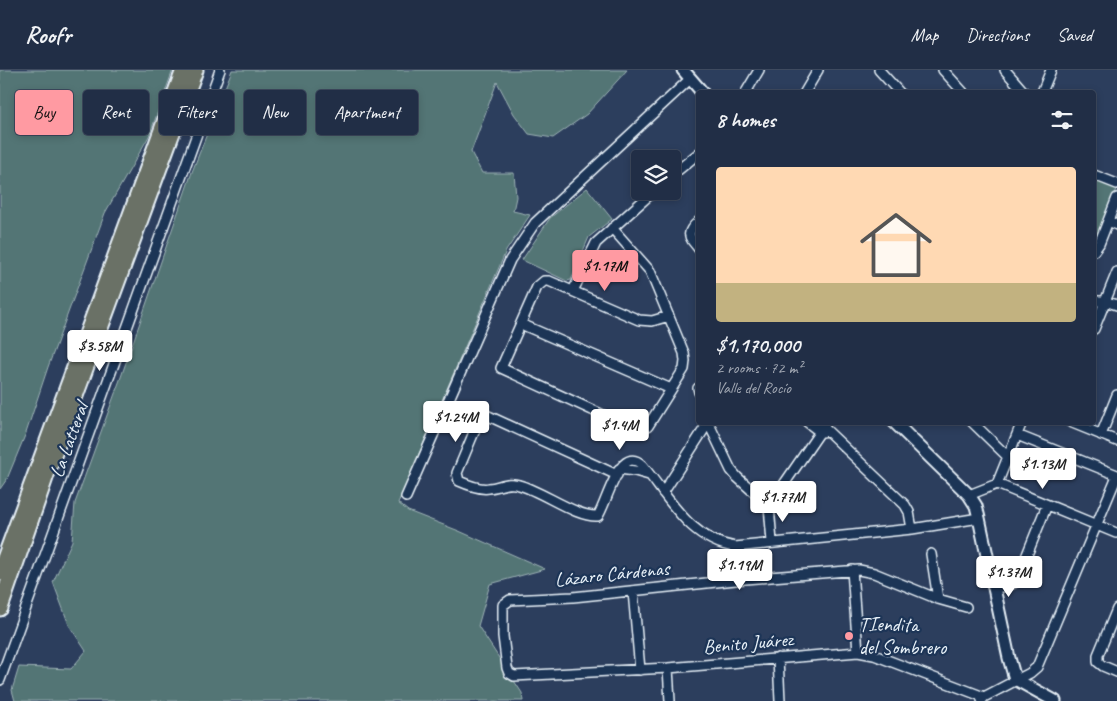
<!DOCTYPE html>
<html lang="en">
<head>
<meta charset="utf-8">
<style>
	:root { --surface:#212e46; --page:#2d3a51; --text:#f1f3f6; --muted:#a2a8b3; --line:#3e4a5f; --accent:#ff9aa2 }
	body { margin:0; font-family:Caveat,sans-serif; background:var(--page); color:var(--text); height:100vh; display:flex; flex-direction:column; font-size:19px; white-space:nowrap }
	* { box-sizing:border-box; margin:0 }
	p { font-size:16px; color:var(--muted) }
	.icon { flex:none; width:28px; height:28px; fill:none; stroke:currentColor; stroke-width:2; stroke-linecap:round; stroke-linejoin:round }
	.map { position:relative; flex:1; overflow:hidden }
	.details { position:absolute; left:696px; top:20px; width:400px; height:335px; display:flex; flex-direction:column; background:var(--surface); border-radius:5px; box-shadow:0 2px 8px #0003,0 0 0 1px var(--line) }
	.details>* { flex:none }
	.top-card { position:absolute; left:15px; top:20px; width:475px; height:45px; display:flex; gap:10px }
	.tools { position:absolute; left:631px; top:80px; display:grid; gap:10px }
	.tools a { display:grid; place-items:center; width:50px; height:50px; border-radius:5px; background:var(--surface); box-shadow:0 2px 8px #0003,0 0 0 1px var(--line); font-size:25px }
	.price { position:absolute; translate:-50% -42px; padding:0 11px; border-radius:5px; background:#fff; color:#222; font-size:16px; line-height:32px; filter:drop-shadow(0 1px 2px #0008) }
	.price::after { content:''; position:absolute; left:50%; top:30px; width:15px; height:11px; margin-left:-8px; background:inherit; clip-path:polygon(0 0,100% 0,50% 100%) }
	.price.on { background:var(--accent); color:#111 }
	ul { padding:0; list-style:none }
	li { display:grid; align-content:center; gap:10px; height:265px; padding:0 20px }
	li span { display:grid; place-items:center; height:155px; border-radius:5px; color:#555 }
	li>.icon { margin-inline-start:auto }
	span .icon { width:90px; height:90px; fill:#fffc; stroke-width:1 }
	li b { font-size:21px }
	h2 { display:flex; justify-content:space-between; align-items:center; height:60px; padding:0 20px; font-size:21px }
	.pill { padding:0 18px; border-radius:5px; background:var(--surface); box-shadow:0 2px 8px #0003,0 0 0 1px var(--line); font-size:18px; line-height:45px }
	.pill.on { background:var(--accent); color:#111 }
	header { display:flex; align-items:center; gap:30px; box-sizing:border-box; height:70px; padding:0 25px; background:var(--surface); border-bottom:1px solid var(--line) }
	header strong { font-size:24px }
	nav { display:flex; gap:28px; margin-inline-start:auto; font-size:18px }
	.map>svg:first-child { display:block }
	.green { fill:#537575; stroke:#9eb3b6 }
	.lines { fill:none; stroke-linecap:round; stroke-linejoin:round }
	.street-casing { stroke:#e8f1f8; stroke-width:12 }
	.secondary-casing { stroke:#e8f1f8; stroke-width:15 }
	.highway-casing { stroke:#e8f1f8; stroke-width:19 }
	.street { stroke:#1d3557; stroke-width:9 }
	.secondary { stroke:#1d3557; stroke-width:11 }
	.highway { stroke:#6a7166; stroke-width:15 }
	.poi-dot { fill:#ff9aa2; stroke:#1d3557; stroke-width:2 }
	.labels { text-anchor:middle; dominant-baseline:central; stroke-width:4.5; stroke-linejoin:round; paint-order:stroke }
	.street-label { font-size:20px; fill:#e8f1f8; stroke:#1d3557 }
	.poi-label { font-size:20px; fill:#e8f1f8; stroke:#1d3557; text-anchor:start }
</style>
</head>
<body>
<header>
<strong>Roofr</strong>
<nav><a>Map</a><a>Directions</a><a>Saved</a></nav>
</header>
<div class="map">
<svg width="1117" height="631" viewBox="0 0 1117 631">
	<rect width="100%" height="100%" fill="#2c3e5d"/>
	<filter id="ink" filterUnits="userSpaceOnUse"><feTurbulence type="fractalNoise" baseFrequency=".02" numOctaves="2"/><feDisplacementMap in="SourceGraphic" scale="10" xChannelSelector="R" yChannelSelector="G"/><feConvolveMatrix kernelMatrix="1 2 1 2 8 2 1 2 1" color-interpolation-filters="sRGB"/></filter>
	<g filter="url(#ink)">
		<path class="green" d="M0,0h173l-24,66 -44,77 -57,154 -22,66 -19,46 -7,10z
			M232,0h395l-40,44 -34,24 -24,-4 -15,-20 -17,-32 -26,70 11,21h32l2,24 -3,14 17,4 -24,36 -108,252 10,8 51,20 86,38 -55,15 -12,42 44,67 1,8h-508l-3,-11 7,-23 52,2 15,-18 -17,-26 -16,-43 19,-41 3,-38 46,-126 71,-205z
			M1096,110l21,9 -23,57v-59z
			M587,118l25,31 -23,18 -18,43 -4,1 -45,-21 28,-42z"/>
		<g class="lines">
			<defs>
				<path id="street" d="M879,0l20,22
					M943,0l20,22
					M1005,0l19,22
					M746,22l13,-22
					M805,22l13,-22
					M1042,22l9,-22
					M672,105l27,-22
					M1094,105l23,9
					M699,151c-14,12 -11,15 0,28
					M1108,151l9,-23
					M612,158l38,43 34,82 1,8 -1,8 -36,57 -6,3 -13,-2 -128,-59 36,-81 7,-6h5l90,39 13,1 17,-5
					M1094,181l5,-7 9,-23 9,4
					M573,221l23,-48 58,-52
					M1094,231h11l12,4
					M521,254l150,65
					M1094,259l23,-57
					M698,318l1,4
					M708,352l23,48 6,7 32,29
					M807,352l13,10h3
					M818,352l87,83 4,7 3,17
					M972,352l36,35
					M1070,352l47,19
					M1017,365l100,40
					M1101,365l16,-40
					M619,399l16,2 14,4
					M617,405l-135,-62 -25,60 2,8c9,4 21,9 30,7 11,-1 19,-7 30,-3 23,6 58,33 79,31 9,-13 22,-73 44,-51 27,32 47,75 93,82l177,-18 67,-11
					M997,414l25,-62
					M663,423l45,-70
					M969,425l28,-11 119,49
					M406,427l104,-237 25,-37 155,-144
					M772,472l-3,-36 57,-83
					M931,484l7,45
					M852,500l6,82
					M993,518l15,-2 8,-4 31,-77
					M633,521l7,79
					M966,537l-28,-8 -64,-26 -15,-3 -114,9 -172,18 -63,3 -7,5v31l4,32 2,5 5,3 154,-8 190,-16 16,3 110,42
					M1117,539l-19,46v7l5,4 14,6
					M778,588l2,43
					M668,598l2,33
					M0,610l220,-610
					M982,630l2,-3 46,-24 7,-6 80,-191"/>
				<path id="secondary" d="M683,0l19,22
					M894,352l75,73 7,11 3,12 30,140 6,21 40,22"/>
				<path id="highway" d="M0,502l184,-502
					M0,538l47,-136 148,-402"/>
			</defs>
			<use href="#street" class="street-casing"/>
			<use href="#secondary" class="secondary-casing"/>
			<use href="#highway" class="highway-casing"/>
			<use href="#street" class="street"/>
			<use href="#secondary" class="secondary"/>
			<use href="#highway" class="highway"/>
		</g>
	</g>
	<circle class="poi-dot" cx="849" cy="566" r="5"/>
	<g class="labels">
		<g class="street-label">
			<text transform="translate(69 370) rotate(-70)">La Latteral</text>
			<text transform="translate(612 504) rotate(-6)">Lázaro Cárdenas</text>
			<text transform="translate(748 573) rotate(-5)">Benito Juárez</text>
		</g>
		<g class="poi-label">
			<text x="859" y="554">TIendita<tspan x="859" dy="23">del Sombrero</tspan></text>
		</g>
	</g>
</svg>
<div class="tools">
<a><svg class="icon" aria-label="layers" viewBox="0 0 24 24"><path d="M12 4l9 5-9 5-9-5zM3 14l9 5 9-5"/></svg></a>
</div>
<b class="price on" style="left:605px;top:222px">$1.17M</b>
<b class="price" style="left:100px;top:302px">$3.58M</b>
<b class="price" style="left:456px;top:373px">$1.24M</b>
<b class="price" style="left:620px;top:381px">$1.4M</b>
<b class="price" style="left:1043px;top:420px">$1.13M</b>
<b class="price" style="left:783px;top:453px">$1.77M</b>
<b class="price" style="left:740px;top:521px">$1.19M</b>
<b class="price" style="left:1009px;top:528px">$1.37M</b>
<div class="top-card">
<a class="pill on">Buy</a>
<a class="pill">Rent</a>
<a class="pill">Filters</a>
<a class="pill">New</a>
<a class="pill">Apartment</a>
</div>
<section class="details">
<h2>8 homes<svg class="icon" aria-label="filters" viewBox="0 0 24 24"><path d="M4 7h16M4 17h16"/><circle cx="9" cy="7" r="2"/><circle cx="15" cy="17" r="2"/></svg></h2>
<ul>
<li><span style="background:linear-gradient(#ffd9b3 75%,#c2b280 0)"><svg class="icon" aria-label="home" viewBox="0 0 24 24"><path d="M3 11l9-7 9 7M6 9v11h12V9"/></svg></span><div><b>$1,170,000</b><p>2 rooms · 72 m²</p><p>Valle del Rocío</p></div></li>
</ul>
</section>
</div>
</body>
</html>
